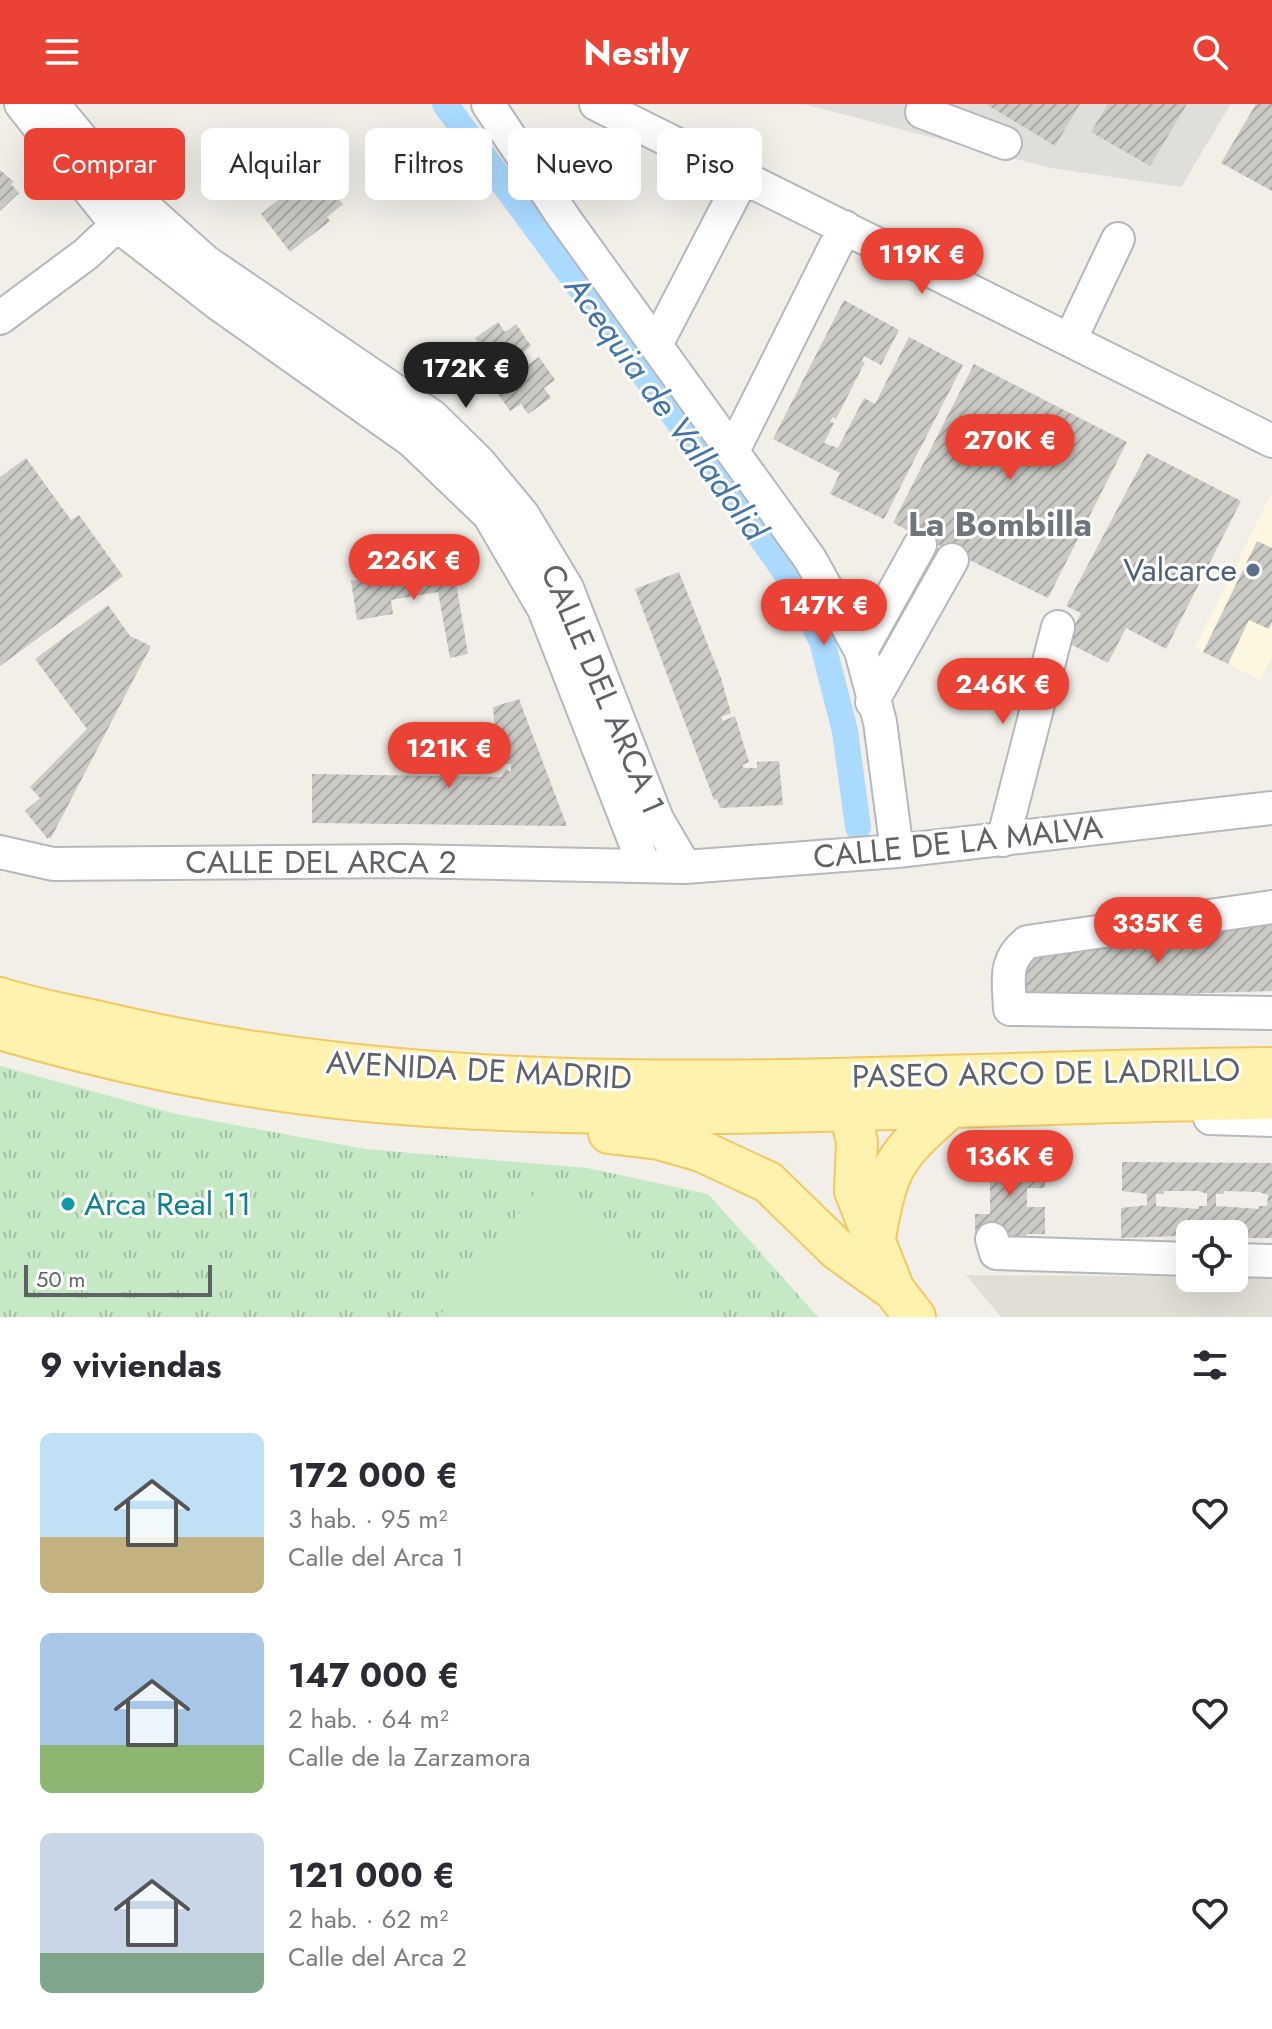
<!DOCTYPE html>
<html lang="es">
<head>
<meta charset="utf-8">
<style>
	:root { --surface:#fff; --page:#f7f7f7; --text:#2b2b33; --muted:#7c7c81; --accent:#ea4335 }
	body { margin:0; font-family:Jost,sans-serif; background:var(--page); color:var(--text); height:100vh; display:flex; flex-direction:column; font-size:30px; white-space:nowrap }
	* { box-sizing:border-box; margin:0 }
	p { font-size:26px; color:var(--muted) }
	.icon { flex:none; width:44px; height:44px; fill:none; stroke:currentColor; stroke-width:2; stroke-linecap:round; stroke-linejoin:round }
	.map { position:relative; height:1213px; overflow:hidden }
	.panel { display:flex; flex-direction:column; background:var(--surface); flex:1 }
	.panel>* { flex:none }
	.guide { position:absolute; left:24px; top:24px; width:800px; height:72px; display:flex; gap:16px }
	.tools { position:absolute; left:1176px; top:1116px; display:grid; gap:16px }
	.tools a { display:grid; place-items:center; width:72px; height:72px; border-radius:12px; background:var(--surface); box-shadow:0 8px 32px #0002; font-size:40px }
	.scale { position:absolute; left:24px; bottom:20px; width:188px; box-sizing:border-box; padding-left:8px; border:4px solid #5f6368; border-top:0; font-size:22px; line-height:28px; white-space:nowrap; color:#5f6368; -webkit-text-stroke:6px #fff; paint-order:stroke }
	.price { position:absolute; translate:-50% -68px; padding:0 18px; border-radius:28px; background:var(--accent); color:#fff; font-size:26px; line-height:52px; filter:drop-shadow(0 2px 4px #0008) }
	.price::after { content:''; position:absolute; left:50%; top:48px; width:24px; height:18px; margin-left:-12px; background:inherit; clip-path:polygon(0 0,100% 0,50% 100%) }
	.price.selected { background:#222; color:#fff }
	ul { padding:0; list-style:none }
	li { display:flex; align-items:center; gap:24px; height:200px; padding:0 40px }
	li span { display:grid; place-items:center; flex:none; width:224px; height:160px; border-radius:12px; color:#555 }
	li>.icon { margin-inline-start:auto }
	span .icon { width:96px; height:96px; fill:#fffc; stroke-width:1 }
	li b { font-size:34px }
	h2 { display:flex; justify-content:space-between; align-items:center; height:96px; padding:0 40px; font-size:34px }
	.tag { padding:0 28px; border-radius:12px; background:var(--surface); box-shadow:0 8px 32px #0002; font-size:28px; line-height:72px }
	.tag.selected { background:var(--accent); color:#fff }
	header { display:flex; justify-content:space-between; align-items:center; height:104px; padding:0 40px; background:var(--accent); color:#fff; font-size:36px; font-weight:700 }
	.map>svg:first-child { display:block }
	.commercial { fill:#fef7e0 }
	.industrial { fill:#e0deda }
	.education { fill:#e1ded6 }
	.grass { fill:url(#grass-tufts) }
	.pitch { fill:#c5e8c5 }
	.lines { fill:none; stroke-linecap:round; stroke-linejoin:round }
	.canal { stroke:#aadaff; stroke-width:26 }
	.building { fill:url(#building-hatch); fill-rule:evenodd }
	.minor-casing { stroke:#b5b8bc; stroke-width:36 }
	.major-casing { stroke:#f2c960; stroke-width:44 }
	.minor { stroke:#fff; stroke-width:32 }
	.major { stroke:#fff2af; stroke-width:40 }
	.service-dot { fill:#5c6f8a; stroke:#fff; stroke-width:3 }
	.culture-dot { fill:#0f9aa8; stroke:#fff; stroke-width:3 }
	.labels { text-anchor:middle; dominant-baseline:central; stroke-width:6; stroke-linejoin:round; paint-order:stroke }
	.service-label { font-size:32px; fill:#4e5e75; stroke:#fff; text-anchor:end }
	.street-label { font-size:32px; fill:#5f6368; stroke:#fff }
	.culture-label { font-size:32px; fill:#0d838f; stroke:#fff; text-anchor:start }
	.water-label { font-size:34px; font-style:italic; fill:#4174aa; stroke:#fff }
	.neighbourhood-label { font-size:34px; font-weight:bold; fill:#70757a; stroke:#fff }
</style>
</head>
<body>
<header><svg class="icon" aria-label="menu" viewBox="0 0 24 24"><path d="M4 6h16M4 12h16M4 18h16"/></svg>Nestly<svg class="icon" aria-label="search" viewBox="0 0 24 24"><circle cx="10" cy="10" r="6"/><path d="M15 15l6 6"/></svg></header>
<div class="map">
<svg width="1272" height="1213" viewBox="0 0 1272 1213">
	<defs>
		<pattern id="grass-tufts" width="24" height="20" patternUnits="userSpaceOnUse" patternTransform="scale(2)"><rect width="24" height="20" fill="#c5e8c5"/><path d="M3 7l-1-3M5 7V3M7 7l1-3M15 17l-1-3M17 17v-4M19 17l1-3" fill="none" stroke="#a3c0a4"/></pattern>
		<pattern id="building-hatch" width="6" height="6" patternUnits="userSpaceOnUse" patternTransform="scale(2)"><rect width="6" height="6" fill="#cccac5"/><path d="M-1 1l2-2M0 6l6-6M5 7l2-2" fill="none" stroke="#a9a8a4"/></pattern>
	</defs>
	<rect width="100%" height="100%" fill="#f1efe8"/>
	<path class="commercial" d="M1272,388v165l-13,23 -64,-32z"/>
	<path class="industrial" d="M803,0h428l-50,83 -130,-19z"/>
	<path class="education" d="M966,1171l306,2v40h-271z"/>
	<path class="grass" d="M0,962l176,48 189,35 222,19 121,26 110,123h-818z"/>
	<path class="pitch" d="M546,1075l167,132 -4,6h-271z
		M750,1196l21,17h-35z"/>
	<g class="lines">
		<path class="canal" d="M445,0l270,367 71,102 36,68 23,90 13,96"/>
	</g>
	<path class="building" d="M986,0h94l-25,42z
		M1108,0h79l-37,62 -59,-34z
		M1256,0h16v87l-51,-28z
		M0,66l14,12 -3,2 8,9 -19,18z
		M312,76l12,16 8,-6 11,14 -16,13 3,4 -40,31 -29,-38 33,-27 3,4z
		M844,196l55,30 -18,35 -17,-9 -2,5 3,1 -29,57 -3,-2 -3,5 4,1 -10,20 14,5 26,-50 11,6 34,-67 54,28 -79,154 -54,-25 10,-21 -67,-34z
		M498,218l7,10 11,-8 15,22 -9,8 7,10 10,-7 16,23 -11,8 7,10 -23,16 -7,-10 -11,7 -16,-23 11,-7 -8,-11 -10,8 -16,-22 11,-7 -7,-11z
		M974,260l153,78 -79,156 -155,-75z
		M1147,349l94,48 -75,148 -40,-21 -18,35 -42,-21 15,-29 -15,-7z
		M26,354l45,62 8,-5 44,61 -123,90v-189z
		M1257,437l15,7v74l-3,7 -20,-9 -21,44 -25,-12z
		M454,467l14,83 -18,4 -12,-66 -47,8 2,14 -36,6 -6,-39 36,-6v7z
		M679,468l42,106 10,35 -10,4 2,4 12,-5 14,46 -7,3 2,3h13v-6l22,-1 4,44 -63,3 -3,-9 -3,1 -79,-211z
		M108,501l22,31 21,10 -100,192h-4l-22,-27 15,-13 -10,-11 57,-58 -52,-70z
		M519,595l48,127 -255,-3v-49l189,3 5,-8 5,3v-8h-7l2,-21 -4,-10h-7l-2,-26z
		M1272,812v75l-251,8 -1,-42z
		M976,1052h50v5h19v27h-18v19h18v27h-19v5h-51v-25h15v-34h-15z
		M1122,1058l150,1v75h-38v-4l-113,4v-30l26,-3v-11l-25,-3zM1164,1087h35l8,3v12h-8v3l-43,-3v-12h8zM1224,1087l35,1 9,3 -1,11h-8v3l-43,-3v-12h8z
		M68,1090l10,10 -11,10 -9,-9z"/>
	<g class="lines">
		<defs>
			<path id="minor" d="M21,0l96,121 103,80 192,136 77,74 55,94 100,256
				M53,0l65,79 87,78 227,155 47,46 44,53 44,73 90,231 28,48
				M488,0l76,114 246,341 51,92 19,71 17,129
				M596,0l676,337
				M927,0l-5,8 83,31
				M0,214l86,-64 31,-29
				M1071,234l47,-99
				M657,239l86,-166
				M734,345l111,-222
				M861,547l59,-106
				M872,598l80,-142
				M1003,736l55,-213
				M0,748l53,12 353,-3 279,6 212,-16 375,-43
				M1272,803l-245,35c-24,20 -18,38 -17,67l262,4
				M1210,1014l62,2
				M992,1135l4,14 194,6
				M1234,1156l38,1"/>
			<path id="major" d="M0,894c36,12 75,18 113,27 379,88 773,46 1159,43
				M0,925c123,36 250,62 378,73 298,26 596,-1 894,-3
				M835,988l15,19 7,31 -2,49 39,99
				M609,1029l50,6 42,12 67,31 70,68 56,40 21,27
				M875,1133c13,-72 19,-80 73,-128"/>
		</defs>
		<use href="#minor" class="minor-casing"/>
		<use href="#major" class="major-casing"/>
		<use href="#minor" class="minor"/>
		<use href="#major" class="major"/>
	</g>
	<circle class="service-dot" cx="1253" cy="466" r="8"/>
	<circle class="culture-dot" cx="68" cy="1100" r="8"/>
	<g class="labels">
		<g class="service-label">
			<text x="1237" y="466">Valcarce</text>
		</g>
		<g class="street-label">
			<text transform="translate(603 585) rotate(67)">CALLE DEL ARCA 1</text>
			<text transform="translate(958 738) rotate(-6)">CALLE DE LA MALVA</text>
			<text x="321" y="758">CALLE DEL ARCA 2</text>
			<text transform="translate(479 966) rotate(3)">AVENIDA DE MADRID</text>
			<text transform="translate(1046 969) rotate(-1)">PASEO ARCO DE LADRILLO</text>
		</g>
		<g class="culture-label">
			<text x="84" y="1100">Arca Real 11</text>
		</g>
		<g class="water-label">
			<text transform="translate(666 304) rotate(54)">Acequia de Valladolid</text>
		</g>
		<g class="neighbourhood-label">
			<text x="1000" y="420">La Bombilla</text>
		</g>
	</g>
</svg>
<div class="tools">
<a><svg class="icon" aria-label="locate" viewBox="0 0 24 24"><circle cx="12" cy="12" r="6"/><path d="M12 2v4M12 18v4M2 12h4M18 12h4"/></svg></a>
</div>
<div class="scale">50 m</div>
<b class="price" style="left:922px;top:192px">119K €</b>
<b class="price selected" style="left:466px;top:306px">172K €</b>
<b class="price" style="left:1010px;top:378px">270K €</b>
<b class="price" style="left:414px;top:498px">226K €</b>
<b class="price" style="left:824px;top:543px">147K €</b>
<b class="price" style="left:1003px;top:622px">246K €</b>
<b class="price" style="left:449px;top:686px">121K €</b>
<b class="price" style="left:1158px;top:861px">335K €</b>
<b class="price" style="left:1010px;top:1094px">136K €</b>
<div class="guide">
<a class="tag selected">Comprar</a>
<a class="tag">Alquilar</a>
<a class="tag">Filtros</a>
<a class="tag">Nuevo</a>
<a class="tag">Piso</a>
</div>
</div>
<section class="panel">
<h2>9 viviendas<svg class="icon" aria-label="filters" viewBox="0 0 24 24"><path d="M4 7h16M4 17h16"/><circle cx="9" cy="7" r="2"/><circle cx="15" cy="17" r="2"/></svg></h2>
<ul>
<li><span style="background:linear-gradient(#bfe0f5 65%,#c2b280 0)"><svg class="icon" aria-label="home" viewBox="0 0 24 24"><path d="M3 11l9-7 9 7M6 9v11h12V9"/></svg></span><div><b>172 000 €</b><p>3 hab. · 95 m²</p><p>Calle del Arca 1</p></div><svg class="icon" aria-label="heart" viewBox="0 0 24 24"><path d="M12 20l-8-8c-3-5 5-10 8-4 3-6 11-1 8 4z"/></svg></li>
<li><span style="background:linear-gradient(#a9c7e8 70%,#8fb573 0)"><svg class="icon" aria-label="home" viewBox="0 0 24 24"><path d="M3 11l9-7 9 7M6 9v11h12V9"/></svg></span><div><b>147 000 €</b><p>2 hab. · 64 m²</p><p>Calle de la Zarzamora</p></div><svg class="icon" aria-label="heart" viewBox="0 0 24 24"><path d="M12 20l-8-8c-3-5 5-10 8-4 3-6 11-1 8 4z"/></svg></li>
<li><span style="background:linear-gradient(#c9d6e8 75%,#7fa58c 0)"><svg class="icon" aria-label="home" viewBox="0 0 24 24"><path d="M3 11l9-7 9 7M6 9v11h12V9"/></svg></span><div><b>121 000 €</b><p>2 hab. · 62 m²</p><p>Calle del Arca 2</p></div><svg class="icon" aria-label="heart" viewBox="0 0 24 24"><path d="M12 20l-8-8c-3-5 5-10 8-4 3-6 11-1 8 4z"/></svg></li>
</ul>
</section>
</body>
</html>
